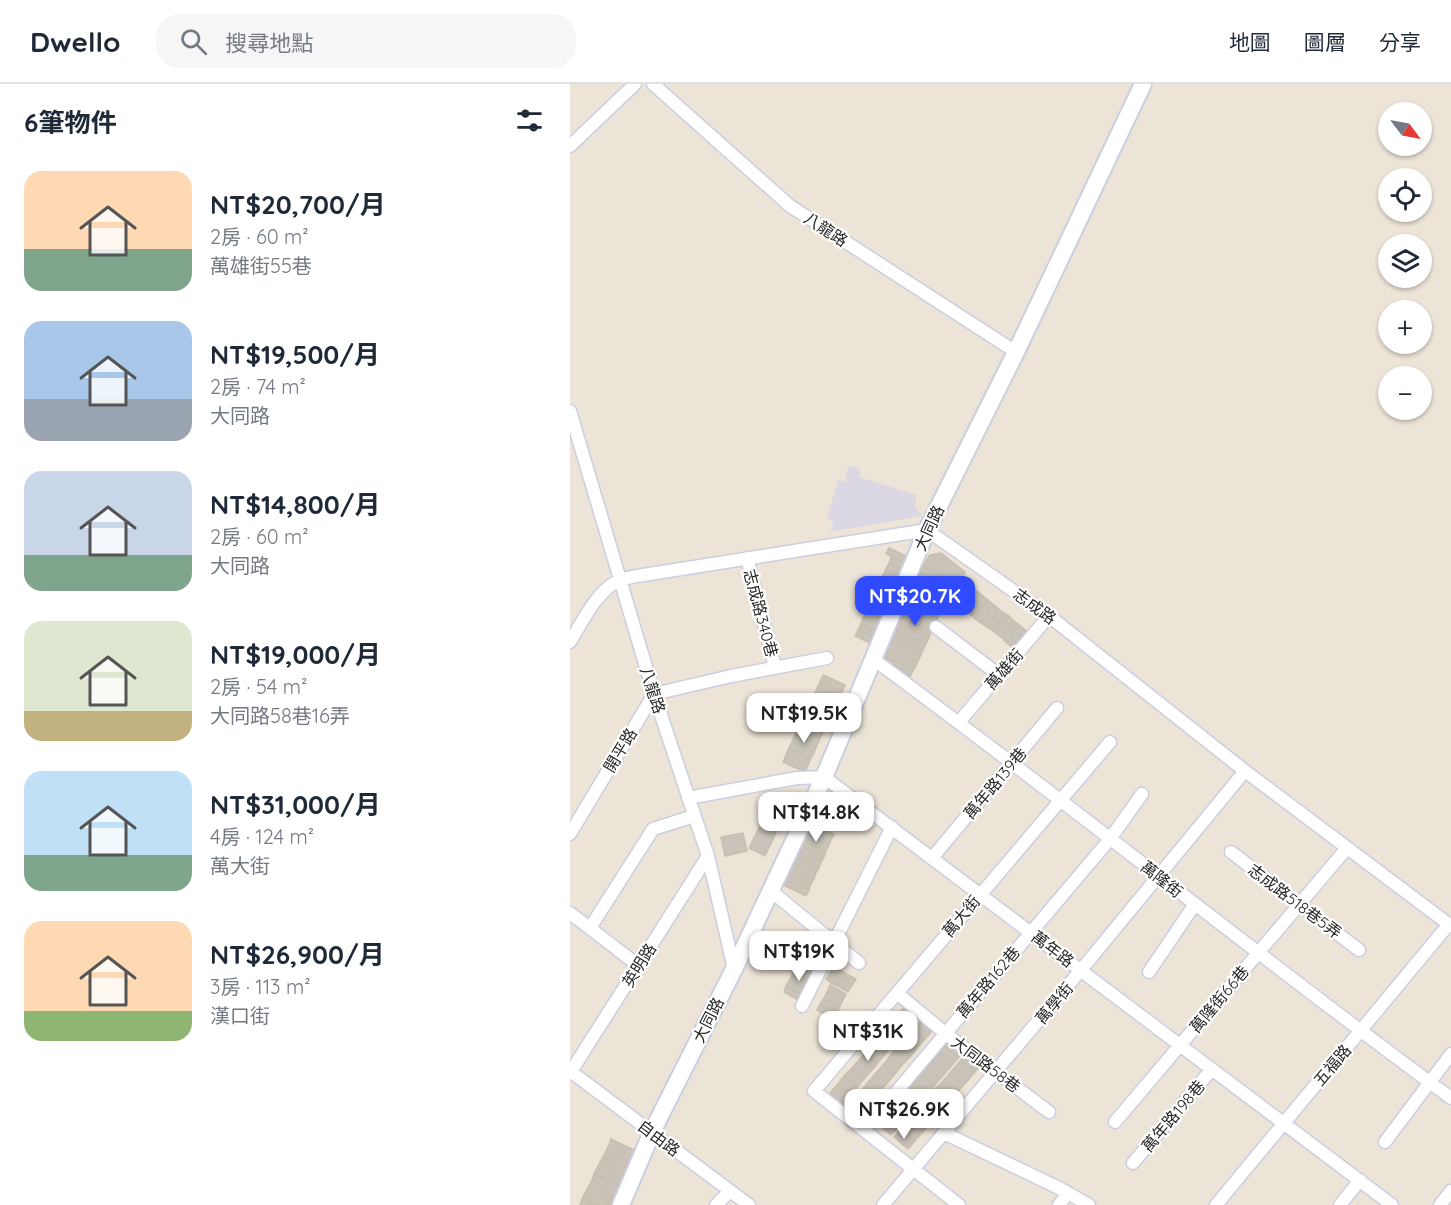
<!DOCTYPE html>
<html lang="zh-TW">
<head>
<meta charset="utf-8">
<style>
	:root { --surface:#fff; --page:#f6f6f7; --text:#1f2937; --muted:#747a83; --line:#e0e1e3; --accent:#304bff }
	body { margin:0; font-family:Quicksand,"Noto Sans TC",sans-serif; background:var(--page); color:var(--text); height:100vh; display:flex; flex-direction:column; font-size:22px; white-space:nowrap }
	* { box-sizing:border-box; margin:0 }
	p { font-size:20px; color:var(--muted) }
	.icon { flex:none; width:33px; height:33px; fill:none; stroke:currentColor; stroke-width:2; stroke-linecap:round; stroke-linejoin:round }
	.map { position:relative; flex:1; overflow:hidden }
	.side { display:flex; flex-direction:column; background:var(--surface); width:570px }
	.side>* { flex:none }
	.needle { width:39px; rotate:122deg }
	.tools { position:absolute; left:808px; top:18px; display:grid; gap:12px }
	.tools a { display:grid; place-items:center; width:54px; height:54px; border-radius:50%; background:var(--surface); box-shadow:0 2px 4px #0004; font-size:30px }
	.price { position:absolute; translate:-50% -51px; padding:0 14px; border-radius:12px; background:#fff; color:#222; font-size:20px; line-height:39px; filter:drop-shadow(0 2px 3px #0008) }
	.price::after { content:''; position:absolute; left:50%; top:36px; width:18px; height:14px; margin-left:-9px; background:inherit; clip-path:polygon(0 0,100% 0,50% 100%) }
	.price.active { background:var(--accent); color:#fff }
	ul { padding:0; list-style:none }
	li { display:flex; align-items:center; gap:18px; height:150px; padding:0 24px }
	li span { display:grid; place-items:center; flex:none; width:168px; height:120px; border-radius:18px; color:#555 }
	li>.icon { margin-inline-start:auto }
	span .icon { width:72px; height:72px; fill:#fffc; stroke-width:1 }
	li b { font-size:26px }
	h2 { display:flex; justify-content:space-between; align-items:center; height:72px; padding:0 24px; font-size:26px }
	header { display:flex; align-items:center; gap:36px; box-sizing:border-box; height:84px; padding:0 30px; background:var(--surface); border-bottom:2px solid var(--line) }
	header strong { font-size:28px }
	nav { display:flex; gap:33px; margin-inline-start:auto; font-size:21px }
	.search { width:420px; height:54px; background:var(--page); display:flex; align-items:center; gap:15px; box-sizing:border-box; padding:0 21px; border-radius:24px; color:var(--muted); font-size:22px }
	main { display:flex; flex:1; min-height:0 }
	.map>svg:first-child { display:block }
	.industrial { fill:#dcd8e3 }
	.building { fill:#c9c3b9; stroke:#c7c0b0; stroke-width:1.5 }
	.lines { fill:none; stroke-linecap:round; stroke-linejoin:round }
	.street-casing { stroke:#cbcee2; stroke-width:15 }
	.secondary-casing { stroke:#cbcee2; stroke-width:20 }
	.street { stroke:#fff; stroke-width:12 }
	.secondary { stroke:#fff; stroke-width:16 }
	.labels { text-anchor:middle; dominant-baseline:central; stroke-width:4.5; stroke-linejoin:round; paint-order:stroke }
	.street-label { font-size:16px; fill:#272727; stroke:#fff }
</style>
</head>
<body>
<header>
<strong>Dwello</strong>
<div class="search"><svg class="icon" aria-label="search" viewBox="0 0 24 24"><circle cx="10" cy="10" r="6"/><path d="M15 15l6 6"/></svg>搜尋地點</div>
<nav><a>地圖</a><a>圖層</a><a>分享</a></nav>
</header>
<main>
<section class="side">
<h2>6筆物件<svg class="icon" aria-label="filters" viewBox="0 0 24 24"><path d="M4 7h16M4 17h16"/><circle cx="9" cy="7" r="2"/><circle cx="15" cy="17" r="2"/></svg></h2>
<ul>
<li><span style="background:linear-gradient(#ffd9b3 65%,#7fa58c 0)"><svg class="icon" aria-label="home" viewBox="0 0 24 24"><path d="M3 11l9-7 9 7M6 9v11h12V9"/></svg></span><div><b>NT$20,700/月</b><p>2房 · 60 m²</p><p>萬雄街55巷</p></div></li>
<li><span style="background:linear-gradient(#a9c7e8 65%,#9aa5b1 0)"><svg class="icon" aria-label="home" viewBox="0 0 24 24"><path d="M3 11l9-7 9 7M6 9v11h12V9"/></svg></span><div><b>NT$19,500/月</b><p>2房 · 74 m²</p><p>大同路</p></div></li>
<li><span style="background:linear-gradient(#c9d6e8 70%,#7fa58c 0)"><svg class="icon" aria-label="home" viewBox="0 0 24 24"><path d="M3 11l9-7 9 7M6 9v11h12V9"/></svg></span><div><b>NT$14,800/月</b><p>2房 · 60 m²</p><p>大同路</p></div></li>
<li><span style="background:linear-gradient(#dfe7d0 75%,#c2b280 0)"><svg class="icon" aria-label="home" viewBox="0 0 24 24"><path d="M3 11l9-7 9 7M6 9v11h12V9"/></svg></span><div><b>NT$19,000/月</b><p>2房 · 54 m²</p><p>大同路58巷16弄</p></div></li>
<li><span style="background:linear-gradient(#bfe0f5 70%,#7fa58c 0)"><svg class="icon" aria-label="home" viewBox="0 0 24 24"><path d="M3 11l9-7 9 7M6 9v11h12V9"/></svg></span><div><b>NT$31,000/月</b><p>4房 · 124 m²</p><p>萬大街</p></div></li>
<li><span style="background:linear-gradient(#ffd9b3 75%,#8fb573 0)"><svg class="icon" aria-label="home" viewBox="0 0 24 24"><path d="M3 11l9-7 9 7M6 9v11h12V9"/></svg></span><div><b>NT$26,900/月</b><p>3房 · 113 m²</p><p>漢口街</p></div></li>
</ul>
</section>
<div class="map">
<svg width="881" height="1121" viewBox="0 0 881 1121">
	<rect width="100%" height="100%" fill="#ece4d6"/>
	<path class="industrial" d="M278,382l12,3 -1,8 58,18 -2,10 7,11 -92,16 4,-11 -7,-2 11,-39 7,2z"/>
	<path class="building" d="M319,464l22,10 -3,6 -22,-10z
		M371,469l24,19 -7,14 -35,-20 7,-11z
		M321,473l17,7 -2,7 -17,-8z
		M319,479l17,8 -3,6 -17,-8z
		M353,482l30,16 -2,7 -31,-17z
		M316,485l17,8 -3,6 -17,-8z
		M350,488l31,17 -4,5 -30,-13z
		M313,491l17,8 -3,6 -17,-8z
		M310,497l17,8 -3,6 -17,-8z
		M347,497l30,13 -2,7 -31,-14z
		M394,498l6,5 -11,19 -7,-5z
		M307,503l17,8 -2,6 -17,-8z
		M344,503l31,14 -3,5 -31,-14z
		M400,503l8,5 -13,19 -6,-5z
		M341,508l31,14 -3,7 -30,-15z
		M408,508l5,4 -13,18 -5,-3z
		M305,509l17,8 -3,6 -17,-8z
		M413,512l5,4 -14,18 -4,-4z
		M339,514l30,15 -2,8 -31,-16z
		M302,515l17,8 -3,6 -17,-7z
		M418,516l6,5 -13,18 -7,-5z
		M336,521l31,16 -3,6 -30,-17z
		M424,521l6,5 -13,17 -6,-4z
		M299,522l17,7 -3,6 -17,-7z
		M334,526l30,17 -3,5 -30,-15z
		M430,526l4,3 -12,17 -5,-3z
		M296,528l17,7 -3,6 -17,-7z
		M434,529l5,3 -12,18 -5,-4z
		M439,532l5,5 -12,17 -5,-4z
		M331,533l30,15 -2,6 -31,-15z
		M293,534l17,7 -2,6 -17,-7z
		M444,537l4,3 -11,19 -5,-5z
		M328,539l31,15 -3,6 -31,-14z
		M291,540l17,7 -3,7 -17,-8z
		M448,540l6,5 -12,18 -5,-4z
		M454,545l8,7 -14,15 -6,-4z
		M288,546l17,8 -3,6 -17,-8z
		M325,546l31,14 -3,6 -31,-15z
		M322,551l31,15 -2,5 -31,-14z
		M320,557l31,14 -4,8 -30,-15z
		M317,564l30,15 -3,6 -30,-13z
		M314,572l30,13 -4,8 -8,-4 1,-3 -21,-9z
		M253,591l22,10 -3,7 -22,-10z
		M250,598l22,10 -3,7 -22,-11z
		M247,604l22,11 -3,6 -22,-10z
		M244,611l22,10 -3,7 -22,-10z
		M241,618l22,10 -3,6 -22,-10z
		M238,624l22,10 -4,7 -21,-10z
		M235,631l21,10 -3,7 -21,-10z
		M232,638l21,10 -3,7 -21,-11z
		M229,644l21,11 -3,6 -22,-10z
		M225,651l22,10 -3,7 -22,-10z
		M222,658l22,10 -3,6 -22,-10z
		M219,664l22,10 -5,12h-5l-18,-8z
		M249,715l31,14 -8,18 -31,-14z
		M197,728l15,8 -17,36 -16,-8z
		M241,740l23,10 -3,6 -22,-11z
		M239,745l22,11 -2,5 -23,-10z
		M173,749l4,18 -22,5 -4,-19z
		M236,751l23,10 -3,6 -23,-10z
		M233,757l23,10 -2,6 -23,-11z
		M231,762l23,11 -3,5 -23,-10z
		M228,768l23,10 -2,6 -23,-11z
		M226,773l23,11 -3,5 -23,-10z
		M223,779l23,10 -2,6 -23,-11z
		M221,784l23,11 -3,5 -23,-10z
		M218,790l23,10 -2,6 -23,-10z
		M216,796l23,10 -3,6 -23,-11z
		M228,880l17,9 -3,5 -17,-8z
		M264,882l5,4 -8,13 -5,-4z
		M225,886l17,8 -3,6 -17,-9z
		M269,886l6,3 -8,13 -6,-3z
		M275,889l5,3 -7,13 -6,-3z
		M222,891l17,9 -3,6 -17,-9z
		M280,892l6,3 -8,13 -5,-3z
		M219,897l17,9 -3,5 -17,-9z
		M260,901l16,9 -3,6 -16,-8z
		M216,902l17,9 -3,6 -16,-9z
		M257,908l16,8 -3,6 -16,-8z
		M254,914l16,8 -3,7 -17,-9z
		M250,920l17,9 -4,6 -16,-9z
		M334,923l12,11 -10,12 -12,-11z
		M324,935l12,11 -7,8 -12,-11z
		M350,937l12,10 -7,8 -12,-9z
		M317,943l12,11 -7,8 -12,-10z
		M343,946l12,9 -8,9 -11,-10z
		M310,952l12,10 -7,8 -12,-10z
		M336,954l11,10 -7,9 -12,-10z
		M380,955l14,12 -6,7 -14,-12z
		M303,960l12,10 -7,9 -12,-11z
		M374,962l14,12 -6,7 -14,-12z
		M328,963l12,10 -8,8 -11,-10z
		M296,968l12,11 -7,8 -12,-11z
		M368,969l14,12 -6,7 -14,-12z
		M397,969l14,12 -6,7 -14,-12z
		M321,971l11,10 -7,9 -11,-10z
		M289,976l12,11 -7,8 -12,-11z
		M362,976l14,12 -6,7 -14,-12z
		M391,976l14,12 -6,7 -14,-12z
		M314,980l11,10 -7,8 -12,-9z
		M356,983l14,12 -6,7 -14,-12z
		M385,983l14,12 -6,7 -14,-12z
		M282,984l12,11 -7,8 -13,-11z
		M306,989l12,9 -8,9 -11,-10z
		M350,990l14,12 -6,7 -14,-12z
		M379,990l14,12 -7,7 -13,-12z
		M274,992l13,11 -7,8 -13,-10z
		M299,997l11,10 -7,9 -11,-10z
		M344,997l14,12 -6,7 -14,-12z
		M373,997l13,12 -6,7 -14,-12z
		M267,1001l13,10 -7,9 -13,-11z
		M338,1004l14,12 -6,7 -14,-12z
		M366,1004l14,12 -6,7 -14,-12z
		M292,1006l11,10 -7,8 -12,-10z
		M332,1011l14,12 -7,7 -14,-12z
		M360,1011l14,12 -6,7 -14,-12z
		M284,1014l12,10 -8,9 -11,-10z
		M325,1018l14,12 -6,7 -14,-12z
		M354,1018l14,12 -6,7 -14,-12z
		M319,1025l14,12 -6,7 -14,-12z
		M348,1025l14,12 -6,7 -14,-12z
		M313,1032l14,12 -6,7 -14,-12z
		M342,1032l14,12 -6,7 -14,-12z
		M336,1039l14,12 -6,7 -14,-12z
		M330,1046l14,12 -6,7 -14,-12z
		M41,1055l25,12 -3,6 -24,-12z
		M39,1061l24,12 -3,6 -24,-12z
		M36,1067l24,12 -3,5 -24,-11z
		M33,1073l24,11 -2,6 -25,-12z
		M30,1078l25,12 -3,6 -25,-12z
		M27,1084l25,12 -3,6 -25,-12z
		M24,1090l25,12 -3,6 -24,-12z
		M22,1096l24,12 -3,6 -24,-12z
		M19,1102l24,12 -2,5 -25,-12z
		M16,1107l25,12 -1,2h-11l-16,-8z
		M13,1113l13,7 -1,1h-15z"/>
	<g class="lines">
		<defs>
			<path id="street" d="M83,0l137,122 226,146
				M0,62l65,-62
				M0,327l84,283 54,162 26,113
				M177,474l28,109
				M366,543l63,48
				M0,558c12,-20 27,-51 48,-61 6,-3 13,-4 19,-5l290,-46 122,86 196,155 206,155
				M303,575c195,143 383,296 578,439
				M389,638l90,-106
				M118,714l109,-20 27,-1 568,428
				M0,750l84,-140 77,-18 96,-18
				M661,768l128,98
				M362,774l125,-150
				M201,807l88,72
				M0,829l69,53
				M20,844l63,-99 41,-13
				M579,888l46,-68
				M327,909l48,40 104,79
				M232,922l90,-179
				M0,987l179,134
				M0,989l138,-217
				M545,1038l232,-274
				M294,1046l246,-291 32,-45
				M374,1049l115,55 30,17
				M815,1058l66,-88
				M563,1079l79,-94
				M146,1121l14,-14
				M313,1121l198,-235 164,-199
				M389,1121l-145,-114 296,-349
				M489,1121l9,-12
				M646,1121l233,-281
				M770,1121l20,-25
				M870,1121l11,-14"/>
			<path id="secondary" d="M51,1121l31,-73 82,-163 90,-192 103,-247 89,-178 127,-268"/>
		</defs>
		<use href="#street" class="street-casing"/>
		<use href="#secondary" class="secondary-casing"/>
		<use href="#street" class="street"/>
		<use href="#secondary" class="secondary"/>
	</g>
	<g class="labels">
		<g class="street-label">
			<text transform="translate(256 145) rotate(33)">八龍路</text>
			<text transform="translate(359 444) rotate(-65)">大同路</text>
			<text transform="translate(465 522) rotate(36)">志成路</text>
			<text transform="translate(191 529) rotate(75)">志成路340巷</text>
			<text transform="translate(434 585) rotate(-49)">萬雄街</text>
			<text transform="translate(83 606) rotate(72)">八龍路</text>
			<text transform="translate(50 666) rotate(-59)">開平路</text>
			<text transform="translate(425 699) rotate(-50)">萬年路139巷</text>
			<text transform="translate(592 795) rotate(38)">萬隆街</text>
			<text transform="translate(725 817) rotate(37)">志成路518巷5弄</text>
			<text transform="translate(391 832) rotate(-50)">萬大街</text>
			<text transform="translate(483 865) rotate(37)">萬年路</text>
			<text transform="translate(69 881) rotate(-58)">英明路</text>
			<text transform="translate(418 898) rotate(-50)">萬年路162巷</text>
			<text transform="translate(649 915) rotate(-50)">萬隆街66巷</text>
			<text transform="translate(484 919) rotate(-50)">萬學街</text>
			<text transform="translate(138 936) rotate(-63)">大同路</text>
			<text transform="translate(416 980) rotate(37)">大同路58巷</text>
			<text transform="translate(762 981) rotate(-50)">五福路</text>
			<text transform="translate(603 1032) rotate(-50)">萬年路198巷</text>
			<text transform="translate(89 1054) rotate(37)">自由路</text>
		</g>
	</g>
</svg>
<div class="tools">
<a><svg class="needle" viewBox="-14 -14 28 28"><path d="M0-13l5 13h-10z" fill="#e53935"/><path d="M0 13l5-13h-10z" fill="#747a83"/></svg></a>
<a><svg class="icon" aria-label="locate" viewBox="0 0 24 24"><circle cx="12" cy="12" r="6"/><path d="M12 2v4M12 18v4M2 12h4M18 12h4"/></svg></a>
<a><svg class="icon" aria-label="layers" viewBox="0 0 24 24"><path d="M12 4l9 5-9 5-9-5zM3 14l9 5 9-5"/></svg></a>
<a>+</a>
<a>−</a>
</div>
<b class="price active" style="left:345px;top:543px">NT$20.7K</b>
<b class="price" style="left:234px;top:660px">NT$19.5K</b>
<b class="price" style="left:246px;top:759px">NT$14.8K</b>
<b class="price" style="left:229px;top:898px">NT$19K</b>
<b class="price" style="left:298px;top:978px">NT$31K</b>
<b class="price" style="left:334px;top:1056px">NT$26.9K</b>
</div>
</main>
</body>
</html>
